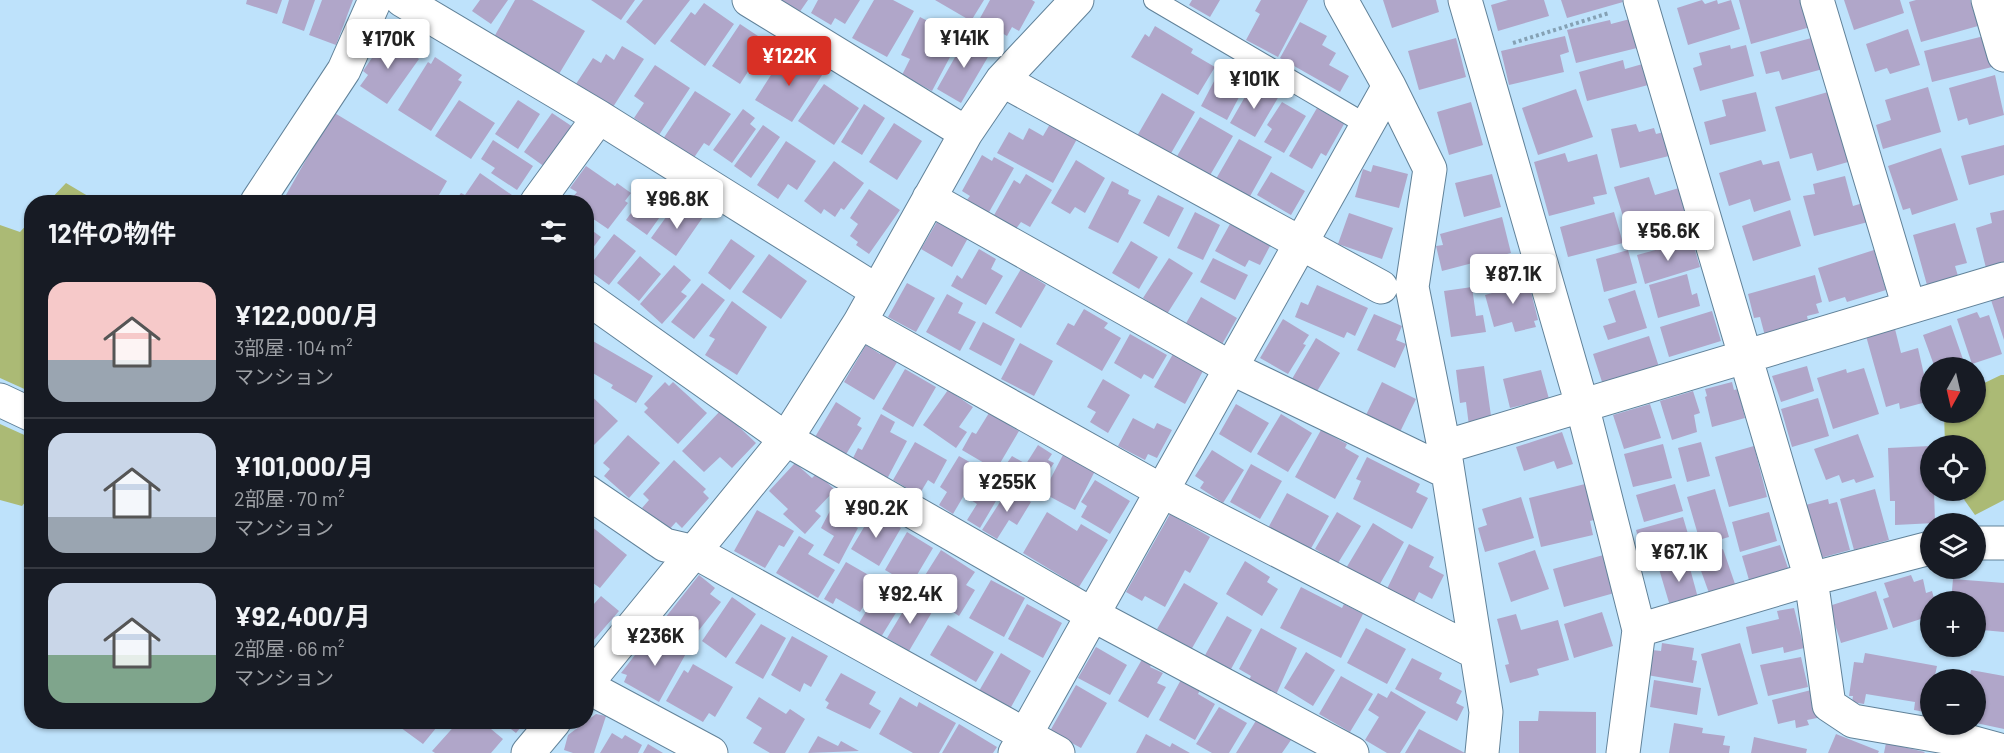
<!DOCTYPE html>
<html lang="ja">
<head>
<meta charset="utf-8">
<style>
	:root { --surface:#171b24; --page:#20242c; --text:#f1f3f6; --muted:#9ea1a6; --line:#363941; --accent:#d93025 }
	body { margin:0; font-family:Barlow,"Noto Sans JP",sans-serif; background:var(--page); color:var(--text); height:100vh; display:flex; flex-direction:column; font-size:22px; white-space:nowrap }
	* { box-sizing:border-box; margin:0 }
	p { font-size:20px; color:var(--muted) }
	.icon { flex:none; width:33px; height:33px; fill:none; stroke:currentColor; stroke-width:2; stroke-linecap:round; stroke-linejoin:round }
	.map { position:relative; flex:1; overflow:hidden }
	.details { position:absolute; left:24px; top:195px; width:570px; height:534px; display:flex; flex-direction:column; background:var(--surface); border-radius:24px; box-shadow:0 2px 4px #0004 }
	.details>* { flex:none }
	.needle { width:39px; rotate:188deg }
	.fabs { position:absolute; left:1920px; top:357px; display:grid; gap:12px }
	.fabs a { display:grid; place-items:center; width:66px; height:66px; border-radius:50%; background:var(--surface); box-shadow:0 2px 4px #0004; font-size:30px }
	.price { position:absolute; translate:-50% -51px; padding:0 14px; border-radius:6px; background:#fff; color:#222; font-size:20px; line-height:39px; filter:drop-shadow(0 2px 3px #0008) }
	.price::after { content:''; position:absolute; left:50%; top:36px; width:18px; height:14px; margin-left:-9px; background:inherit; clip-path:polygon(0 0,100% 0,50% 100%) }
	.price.active { background:var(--accent); color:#fff }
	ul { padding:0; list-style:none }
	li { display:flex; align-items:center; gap:18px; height:150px; padding:0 24px }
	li+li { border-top:2px solid var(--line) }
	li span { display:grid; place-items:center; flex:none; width:168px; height:120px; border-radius:18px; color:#555 }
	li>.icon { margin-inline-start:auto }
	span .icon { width:72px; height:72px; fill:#fffc; stroke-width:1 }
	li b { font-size:26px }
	h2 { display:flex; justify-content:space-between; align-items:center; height:72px; padding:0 24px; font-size:26px }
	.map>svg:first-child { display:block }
	.green { fill:#abba75 }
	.building { fill:#b0a6c9 }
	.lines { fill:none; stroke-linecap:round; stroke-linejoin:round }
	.lane-casing { stroke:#618299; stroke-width:22 }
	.street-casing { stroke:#618299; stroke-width:35 }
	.path { stroke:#85a1b4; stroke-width:4; stroke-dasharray:3 3; stroke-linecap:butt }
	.lane { stroke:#fff; stroke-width:20 }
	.street { stroke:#fff; stroke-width:33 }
</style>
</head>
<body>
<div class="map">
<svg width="2004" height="753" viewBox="0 0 2004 753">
	<rect width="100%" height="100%" fill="#bee2fb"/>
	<path class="green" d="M66,183l32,19h-50z
		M31,220v172l-31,-14v-153l20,7z
		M2001,375h3v125l-29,15 -17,-24 18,-1v-44l-31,-1 -1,-32 32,-1v-25z
		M0,424l31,14v57l-9,11 -22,-6z"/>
	<path class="building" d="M247,0h35l-5,14 -31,-10z
		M289,0h26l-11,31 -22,-8z
		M322,0h31l-17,45 -27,-10z
		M480,0h28l-17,24 -19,-13z
		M515,0h17l53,31 -26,43 -65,-37z
		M591,0h44l-14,20z
		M643,0h47l-35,45 -29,-23z
		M778,0h30l-9,13z
		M818,0h42l-15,24 -10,-6 -4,7 -20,-12z
		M874,0h19l21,11 -27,46 -35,-19z
		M935,0h49l-13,21z
		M990,0h42l3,2 -16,29 -7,-4 -5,9 -28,-16z
		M1192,0h28l-10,17 -21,-12z
		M1261,0h47l-30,57 -32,-17 14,-26 -5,-3z
		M1383,0h53l3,12 -47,16z
		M1508,0h36l5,16 -51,15 -7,-26z
		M1561,0h61l1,2 -56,16z
		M1702,0l3,4 12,-4 1,4 13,-4 9,29 -52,16 -11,-37z
		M1739,0h67l8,26 -63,18z
		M1844,0h56l4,13 -50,17z
		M1916,0h54l8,26 -57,16 -12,-40z
		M704,3l30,21 -29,42 -35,-25 21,-29 4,3z
		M920,17l40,21 -28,53 -30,-16 8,-16 -9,-4z
		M1630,19l7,29 -61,15 -9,-33 43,-10 1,4z
		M1300,22l27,14 -5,9 14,8 -7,12 20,11 -9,16 -60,-34z
		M740,24l27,18 -27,42 -28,-18z
		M1155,26l38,23 -2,4 24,14 -17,28 -67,-38 14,-23 4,3z
		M1908,29l12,36 -30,9 -3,-6 -12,4 -9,-28z
		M387,36l32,23 -32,45 -27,-18 8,-11 -5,-4z
		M967,36l25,14 -31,53 -24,-14z
		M1565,36l4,16 -9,3 4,17 -55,13 -8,-34z
		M1984,36l8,31 -60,15 -8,-31z
		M1815,37l8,32 -41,11 -3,-9 -13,3 -6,-22z
		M1456,38l10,39 -47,13 -11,-39z
		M1730,45l1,4 15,-4 8,31 -54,15 -7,-23 9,-3 -3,-12z
		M622,46l22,13 -31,48 -37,-23 17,-26 8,5 5,-9 8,6z
		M785,53l16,10 3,-4 20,13 -32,50 -37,-22z
		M435,57l27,18 -4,5 4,2 -31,49 -33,-21 30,-48 3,2z
		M1623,60l2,9 21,-6 6,21 -65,17 -8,-29z
		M655,65l35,23 -31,47 -25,-17 10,-15 -10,-7z
		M1221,68l26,14 -20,38 -26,-14z
		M1995,75l9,40 -35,10 -2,-7 -9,3 -9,-33z
		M824,84l35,24 -25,37 -36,-24z
		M1260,85l19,11 -24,41 -25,-14 20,-35 6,4z
		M1928,87l13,45 -58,17 -7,-24 15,-5 -6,-20z
		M1576,89l17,48 -55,18 -16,-47z
		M695,91l36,23 -22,32 -5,-3 -11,16 -30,-20z
		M1756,92l10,39 -56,14 -6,-23 22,-6 -4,-16z
		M1828,92l20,70 -31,9 -5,-18 -22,6 -15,-52z
		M1162,93l33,19 -25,43 -33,-19z
		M459,100l36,23 -24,36 -36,-23z
		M518,100l22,14 -22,35 -23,-15z
		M1282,102l24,14 -22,37 -20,-11 8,-13 -5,-4z
		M1471,102l12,43 -34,10 -12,-43z
		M864,104l21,14 -23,37 -21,-13z
		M1317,108l27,16 -18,32 -5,-3 -9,16 -23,-13z
		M743,109l12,9 -5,6 6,5 -24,34 -19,-13z
		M333,112l114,69 -12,21h-153z
		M552,113l21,14 -28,40 -21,-15z
		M1200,117l33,19 -24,41 -33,-19z
		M894,123l28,18 -25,39 -28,-18z
		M1050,124l27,15 -24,44 -56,-30 12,-21 14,8 6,-12 14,8z
		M1636,124l3,8 15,-4 2,6 8,-2 5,24 -49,12 -9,-39z
		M763,125l17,12 -29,41 -17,-12z
		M1239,139l33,18 -23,41 -33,-19z
		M493,140l40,26 -16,24 -26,-17 4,-5 -14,-9z
		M786,141l30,20 -19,29 -9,-6 -10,15 -21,-14z
		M2004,145v30l-35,10 -8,-29z
		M1941,148l17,52 -46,15 -2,-7 -7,2 -15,-44z
		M1565,153l3,9 29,-8 10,40 -14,3 2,7 -46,12 -15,-54z
		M982,155l10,6 2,-4 20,11 -26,46 -22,-13 4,-5 -8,-5z
		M1076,160l29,18 -20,35 -10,-6 -5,7 -19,-11z
		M1761,160l2,5 16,-4 12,39 -37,12 -4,-13 -21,7 -10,-33z
		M834,161l30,22 -20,27 -3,-2 -6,9 -11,-8 -3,5 -17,-13z
		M1373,165l35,9 -9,34 -44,-11 8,-28 8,3z
		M586,166l29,20 2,-3 14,10 -6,8 3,2 -20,26 -22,-15v-12h-17l8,-10 -7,-4z
		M1271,172l34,19 -14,24 -34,-20z
		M480,173l42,29h-68l7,-9 4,2z
		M1026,174l26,16 -22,37 -9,-5 -6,8 -22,-13 21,-37 6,4z
		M1492,174l9,33 -37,10 -9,-34z
		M1845,176l8,30 10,-3 5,19 -54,14 -11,-40 12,-2 -2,-10z
		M1649,177l6,18 24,-7 14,46 -53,15 -4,-15 -7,2 -15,-49z
		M1112,181l17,9 -1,4 13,6 -23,43 -30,-15z
		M869,189l31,21 -31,44 -13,-9 2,-3 -8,-6 8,-12 -8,-6z
		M646,192l21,15 -20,28 -21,-15z
		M1158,195l26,13 -15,29 -26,-14z
		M688,206l15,11 -27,39 -25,-18 18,-25 9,6z
		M1790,210l11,36 -48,15 -11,-35z
		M2004,210v53l-18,5 -10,-40 16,-5 -2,-10z
		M1195,212l25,13 -17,35 -26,-12z
		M1614,212l9,31 -55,14 -8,-30z
		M1349,213l44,15 -11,31 -44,-15z
		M1502,217l9,36 -69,18 -6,-25 7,-1 -3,-11z
		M938,220l30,18 -16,29 -31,-18z
		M1955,223l12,40 -12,3 3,10 -31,9 -14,-50z
		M1230,224l40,22 -10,19 -11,-5 -4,7 -30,-16z
		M586,226l15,11 -15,20z
		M614,234l22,17 -27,34 -22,-16z
		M731,239l24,17 -25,34 -22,-17z
		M1692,240l8,27 -55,17 -8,-29z
		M1131,241l27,16 -19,32 -27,-16z
		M979,249l17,10 -5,10 12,7 -17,29 -35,-19 6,-11 5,4z
		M1628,250l9,33 -33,9 -8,-33z
		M1874,250l12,40 -39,12 -2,-5 -16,5 -11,-34z
		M769,254l38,27 -26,38 -39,-27z
		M640,256l21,18 -22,27 -22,-18z
		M1169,258l24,15 -26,41 -24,-16z
		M1213,258l35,17 -13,25 -35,-18z
		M674,265l17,15 -10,12 6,4 -25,28 -22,-20z
		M1021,269l25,16 -25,43 -26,-15z
		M1687,274l5,21 5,-2 3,13 -42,12 -9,-33z
		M1815,275l7,27 -6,2 3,9 -12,3 2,9 -44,11 -5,-19 -6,1 -6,-24z
		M1527,276l11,44 -4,1 2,6 -21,5 -3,-10 -18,5 -9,-32 21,-6 -2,-7z
		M702,283l23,17 -31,39 -23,-17z
		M907,283l28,15 -19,34 -28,-15z
		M1317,285l51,23 -13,28 -8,-4 -3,6 -49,-21 6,-15 7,3z
		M1472,287l4,29 7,-1 3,17 -35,5 -7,-46z
		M1635,290l12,38 -39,12 -5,-14 13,-4 -8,-23z
		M947,294l16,9 -5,10 18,9 -16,29 -34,-19z
		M2004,296v44l-13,-40z
		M1201,297l36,21 -16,28 -36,-21z
		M732,301l35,26 -30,48 -32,-20 10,-16 -6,-3z
		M1084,309l24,14 -4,5 17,10 -19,33 -46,-27 12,-21 6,3z
		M1712,311l9,30 -52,16 -9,-30z
		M1977,312l3,6 9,-3 13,39 -30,10 -15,-45z
		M1374,314l28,12 -6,14 10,4 -11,24 -38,-18z
		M1283,319l26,16 -6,9 3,1 -18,29 -28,-16z
		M983,322l32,17 -14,27 -32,-17z
		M1951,325l14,40 -30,3 -12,-33z
		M1895,329l6,24 17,-5 12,53 -30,8 -1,-6 -13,4 -20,-71z
		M1130,334l37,21 -14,24 -9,-5 -3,5 -27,-16z
		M1649,336l10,31 -56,18 -10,-31z
		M586,337l67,39 -17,27 -25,-15 2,-3 -27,-16z
		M1316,338l24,15 -24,40 -24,-14z
		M1020,343l33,18 -19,35 -33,-17z
		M866,345l14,9 2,-5 17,10 -25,41 -30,-18z
		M1173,354l30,17 -18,33 -31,-17z
		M1484,366l8,57 -23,3 -3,-24 -6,1 -4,-33z
		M1807,366l7,25 -33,11 -9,-26z
		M1864,368l15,46 -46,15 -16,-51 29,-9 1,4z
		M905,369l31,18 -23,40 -31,-18z
		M1541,370l8,29 -39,9 -7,-29z
		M1103,379l27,16 -22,38 -18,-11 6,-10 -9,-5z
		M665,382l4,4 4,-4 34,31 -29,31 -34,-32 4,-4 -4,-4z
		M1382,382l34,17 -16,33 -34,-17z
		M1732,382l2,8 4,-1 7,29 -33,9 -7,-30 2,-1 -2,-7z
		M948,390l25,17 -14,20 8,5 -11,16 -33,-23z
		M586,391l32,30 -32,32z
		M1693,391l7,22 -6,2 3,17 -25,8 -12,-39z
		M1818,398l11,38 -37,11 -11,-38z
		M836,402l25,16 -4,7 5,3 -17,28 -30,-19z
		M1236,404l33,19 -18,30 -32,-19z
		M1650,404l11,34 -37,11 -11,-34z
		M721,410l35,33 -24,25 -12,-11 -16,15 -22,-21z
		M989,413l24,8 -3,5 9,5 -23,39 -34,-20 10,-18 4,2z
		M881,414l14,8 -5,10 17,9 -20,38 -35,-19 6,-12 4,2z
		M1281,414l31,19 -24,39 -31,-18z
		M1133,418l21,11 3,-6 15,7 -15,28 -9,-4 -3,6 -27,-14z
		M1321,430l26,14 -2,4 14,8 -24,43 -40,-22z
		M1562,432l11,32 -16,5 -3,-8 -30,10 -8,-24z
		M1858,434l16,43 -18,6 -2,-4 -12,4 -3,-8 -13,5 -12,-31z
		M628,435l32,28 -31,35 -25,-22 6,-7 -7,-6z
		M915,442l32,18 -13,24 -6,-4 -9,15 -26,-15z
		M1701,442l9,34 -23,6 -9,-34z
		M1663,444l9,34 -39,9 -9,-33z
		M1038,445l14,9 -4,6 6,3 -18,28 -34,-21 10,-14 14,8z
		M1754,446l13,51 -38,10 -14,-50z
		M1930,446v44h4l1,33 -40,2v-24h-5l-2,-53z
		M1212,450l32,20 -21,33 -23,-15 4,-6 -9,-6z
		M1064,453l32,16 -21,41 -32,-17z
		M959,456l21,12 -27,46 -14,-9 8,-13 -7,-5z
		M1367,457l53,27 -4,8 12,6 -16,31 -59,-30 8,-18 -5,-2z
		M674,460l32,29 -3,3 6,6 -27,30 -6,-6 -8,9 -26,-23 7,-8 -6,-6z
		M795,463l17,15 5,-5 18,17 -20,21 6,5 -16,18 -22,-20 5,-5 -19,-18z
		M1251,464l31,17 -22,38 -30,-17z
		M985,471l21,13 -26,44 -13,-8 10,-16 -9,-6z
		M1095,480l35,21 -20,33 -29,-17 6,-11 -6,-4z
		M1585,484l9,36 -4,1 3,14 -52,12 -12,-49z
		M1675,484l8,27 -39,11 -8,-27z
		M843,486l14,8 -9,18 5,3 -4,9 9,4 -19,36 -16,-9 11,-19 -13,-8z
		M1009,488l22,14 -14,23 -8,-5 -12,19 -15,-9z
		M1715,489l14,48 -28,8 -14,-48z
		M1875,489l14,51 -35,10 -14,-51z
		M1287,493l42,23 -20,36 -42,-22z
		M1521,497l13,41 -49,14 -7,-24 9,-3 -5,-16z
		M1828,499l1,5 8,-2 13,48 -33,9 -15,-53z
		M757,510l37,21 -10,16 -5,-2 -14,23 -31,-17z
		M873,512l28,16 -22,38 -28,-17z
		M1047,512l30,19 4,-7 27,16 -29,47 -56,-34z
		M1337,512l24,14 -23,37 -23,-14z
		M1769,512l8,29 -37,11 -8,-30z
		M1170,514l40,23 -20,36 -5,-3 -20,37 -20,-11 -3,5 -16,-9z
		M1683,517l8,27 -47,13 -8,-27z
		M586,522l41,33 -27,33 -14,-10z
		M1373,523l31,19 -27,47 -32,-19z
		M907,532l26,16 -22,37 -26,-15z
		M799,536l15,9 -6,9 27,16 -17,28 -42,-25z
		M1409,544l25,13 -5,10 15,8 -12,24 -13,-7 -7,14 -27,-13z
		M1780,545l8,23 -39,12 -7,-24z
		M1723,549l12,35 -26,9 -13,-36z
		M941,550l34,22 -9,13 9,5 -16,26 -42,-28z
		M1535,550l14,39 -38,13 -13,-39z
		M1607,554l11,38 -54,15 -11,-38z
		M1245,561l25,16 -3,5 11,7 -16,27 -36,-22z
		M1688,561l10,37 -28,8 -11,-37z
		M846,562l33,19 -19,31 -24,-14 -3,6 -9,-5z
		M699,575l16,13 -5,6 11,8 -29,37 -27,-21z
		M1911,575l3,7 9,-3 3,14 6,-2 3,11h-5v14l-37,12 -10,-29 6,-2 -5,-14z
		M1953,579l51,4v49l-22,-2 1,-5h-7v-23h-25z
		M991,580l34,18 -21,39 -35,-19z
		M1184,583l34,20 -27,47 -34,-21z
		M1301,587l41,21 2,-4 19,10 -22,44 -61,-30z
		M879,590l23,13 -21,34 -22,-14z
		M1876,591l12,38 -47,14 -12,-37z
		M601,596l18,15 -33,38v-36z
		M732,597l24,17 -30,44 -24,-17z
		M911,598l21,14 -23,39 -22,-13z
		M1027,604l35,19 -19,35 -35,-19z
		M1794,608l10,40 -20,5 -1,-6 -31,7 -6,-27 33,-8 -2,-8z
		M1602,612l11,34 -39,12 -10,-34z
		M1516,614l5,16 37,-10 11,40 -32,9 2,6 -29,8 -5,-18 4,-1 -12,-45z
		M1227,616l25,14 -22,41 -26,-14z
		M761,624l25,14 -23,41 -28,-16z
		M948,625l46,27 -18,30 -46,-27z
		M1261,628l36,20 -22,49 -27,-15 3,-6 -12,-7z
		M1366,628l40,21 -19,35 -40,-21z
		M669,636l20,12 -30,54 -35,-20 3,-7 -6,-2 14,-18 16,-14 10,6z
		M792,636l36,20 -17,31 -7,-4 -4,9 -29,-17z
		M1662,643l32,5 -2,12 5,1 -4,22 -46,-8 5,-25 9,1z
		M1740,643l18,61 -40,12 -17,-62z
		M1096,647l31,18 -17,30 -32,-17z
		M1306,652l29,18 -22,36 -29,-18z
		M1001,653l30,18 -21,38 -31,-18z
		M1865,653l72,13 -3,14h-4v33l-16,-3 1,-8 -49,-8 -2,10 -12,-2 1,-6h-4l5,-34 9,1z
		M1144,656l9,5 -3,6 13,6 -6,10 9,4 -18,31 -30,-17z
		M1801,657l7,30 -40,9 -8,-31z
		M1412,658l30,15 -3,6 23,12 -6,12 8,4 -7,14 -62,-32z
		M693,664l40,23 -18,30 -6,-4 -6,9 -37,-21 18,-31 4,3z
		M1971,670l33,6v53l-28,-6v-43h-7z
		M841,673l35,19 -7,12 12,7 -11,18 -44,-21 3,-5 -4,-3z
		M1183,676l19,10 -4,8 17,10 -20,36 -36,-20z
		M1341,676l32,18 -23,38 -31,-18z
		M1654,680l47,8 -4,27 -47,-8z
		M1076,685l31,18 -26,45 -31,-17z
		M1815,689l7,28 -15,3 2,5 -13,3 -1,-8 -17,4 -6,-24z
		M1391,691l35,21 -26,41h-13l-22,-13 14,-23 -11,-7 10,-17 9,5z
		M759,697l27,17 4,-5 15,10 -20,34h-15l-17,-10 9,-15 -16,-10z
		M900,697l17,10 2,-5 37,21 -17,30h-26l-34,-19z
		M1219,707l28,16 -18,30h-17l-16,-9z
		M1539,711l57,1v41h-77v-32h19z
		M596,714l10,2 -12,37h-21l-9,-3 4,-15z
		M1257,719l34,21 -9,13h-46z
		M393,722h48l-18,22z
		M458,722h14l9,7 4,-5 18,15 -12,14h-56l-3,-2z
		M502,722h23l-9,11z
		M1674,723l29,5 -1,5 23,3 -2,9 7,1 -1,7h-60z
		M959,724l38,23 -4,6h-51z
		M1419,729l46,24h-60z
		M612,733l10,6 3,-4 17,10 -4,8h-38z
		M1146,734l24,13 2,-4 18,10h-54z
		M1836,734l43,17 -1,2h-50z
		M818,736l20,10 3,-5 18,10 -51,2z
		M1754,737l53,12 -1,4h-55z
		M1886,743l39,9 -1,1h-40z
		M648,744l15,9h-20z"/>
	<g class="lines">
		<defs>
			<path id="lane" d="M1154,0l213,125"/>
			<path id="street" d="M402,0l197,117 278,174
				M749,0l217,133
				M1341,0l48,86 41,83 -18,118 32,160 42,265 -4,41
				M1465,0l117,405 57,225 -16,123
				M1640,0l171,579 18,126 24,16 110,19 41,11
				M1817,0l92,307
				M1988,0l16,55
				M1002,80l379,207
				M929,198l302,170 216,104
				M257,202l87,-132 31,-70
				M537,202l62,-85
				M586,297l200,142 307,176 259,138
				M860,322l302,169 313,161
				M0,400l32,15
				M1444,447l560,-168
				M586,491l79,54 30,7 363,201
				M1976,543h28
				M1639,630l172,-51 119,-31
				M586,684l200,-245 74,-117 106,-189 36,-53 75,-80
				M586,686l125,67
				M528,753l26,-31
				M1015,753l374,-667"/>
		</defs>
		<use href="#lane" class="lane-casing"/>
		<use href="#street" class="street-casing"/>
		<path class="path" d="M1513,43l96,-30"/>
		<use href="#lane" class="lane"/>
		<use href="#street" class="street"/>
	</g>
</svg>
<div class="fabs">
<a><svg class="needle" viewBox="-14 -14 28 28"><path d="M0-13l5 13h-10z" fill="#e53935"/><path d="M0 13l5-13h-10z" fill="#9ea1a6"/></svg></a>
<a><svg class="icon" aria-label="locate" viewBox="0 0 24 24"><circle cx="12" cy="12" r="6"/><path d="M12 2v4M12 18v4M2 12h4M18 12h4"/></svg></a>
<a><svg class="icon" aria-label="layers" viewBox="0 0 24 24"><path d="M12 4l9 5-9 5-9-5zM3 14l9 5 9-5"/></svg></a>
<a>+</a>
<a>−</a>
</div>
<b class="price" style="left:964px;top:69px">¥141K</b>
<b class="price" style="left:388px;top:70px">¥170K</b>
<b class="price active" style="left:789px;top:87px">¥122K</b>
<b class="price" style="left:1254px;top:110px">¥101K</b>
<b class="price" style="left:677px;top:230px">¥96.8K</b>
<b class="price" style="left:1668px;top:262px">¥56.6K</b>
<b class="price" style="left:1513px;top:305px">¥87.1K</b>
<b class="price" style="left:1007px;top:513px">¥255K</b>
<b class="price" style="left:876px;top:539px">¥90.2K</b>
<b class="price" style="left:1679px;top:583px">¥67.1K</b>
<b class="price" style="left:910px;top:625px">¥92.4K</b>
<b class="price" style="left:655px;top:667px">¥236K</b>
<section class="details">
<h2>12件の物件<svg class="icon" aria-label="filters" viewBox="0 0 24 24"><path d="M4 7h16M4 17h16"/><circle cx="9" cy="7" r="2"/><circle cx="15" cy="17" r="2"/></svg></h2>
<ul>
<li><span style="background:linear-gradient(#f6c9c9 65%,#9aa5b1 0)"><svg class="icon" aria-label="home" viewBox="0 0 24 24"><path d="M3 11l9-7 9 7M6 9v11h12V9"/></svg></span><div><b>¥122,000/月</b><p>3部屋 · 104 m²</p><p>マンション</p></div></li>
<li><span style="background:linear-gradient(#c9d6e8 70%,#9aa5b1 0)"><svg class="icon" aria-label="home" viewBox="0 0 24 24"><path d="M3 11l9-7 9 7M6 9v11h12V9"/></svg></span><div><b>¥101,000/月</b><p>2部屋 · 70 m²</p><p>マンション</p></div></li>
<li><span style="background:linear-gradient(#c9d6e8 60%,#7fa58c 0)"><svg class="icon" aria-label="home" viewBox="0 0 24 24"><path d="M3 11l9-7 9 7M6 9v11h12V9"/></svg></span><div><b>¥92,400/月</b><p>2部屋 · 66 m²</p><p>マンション</p></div></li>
</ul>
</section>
</div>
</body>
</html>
